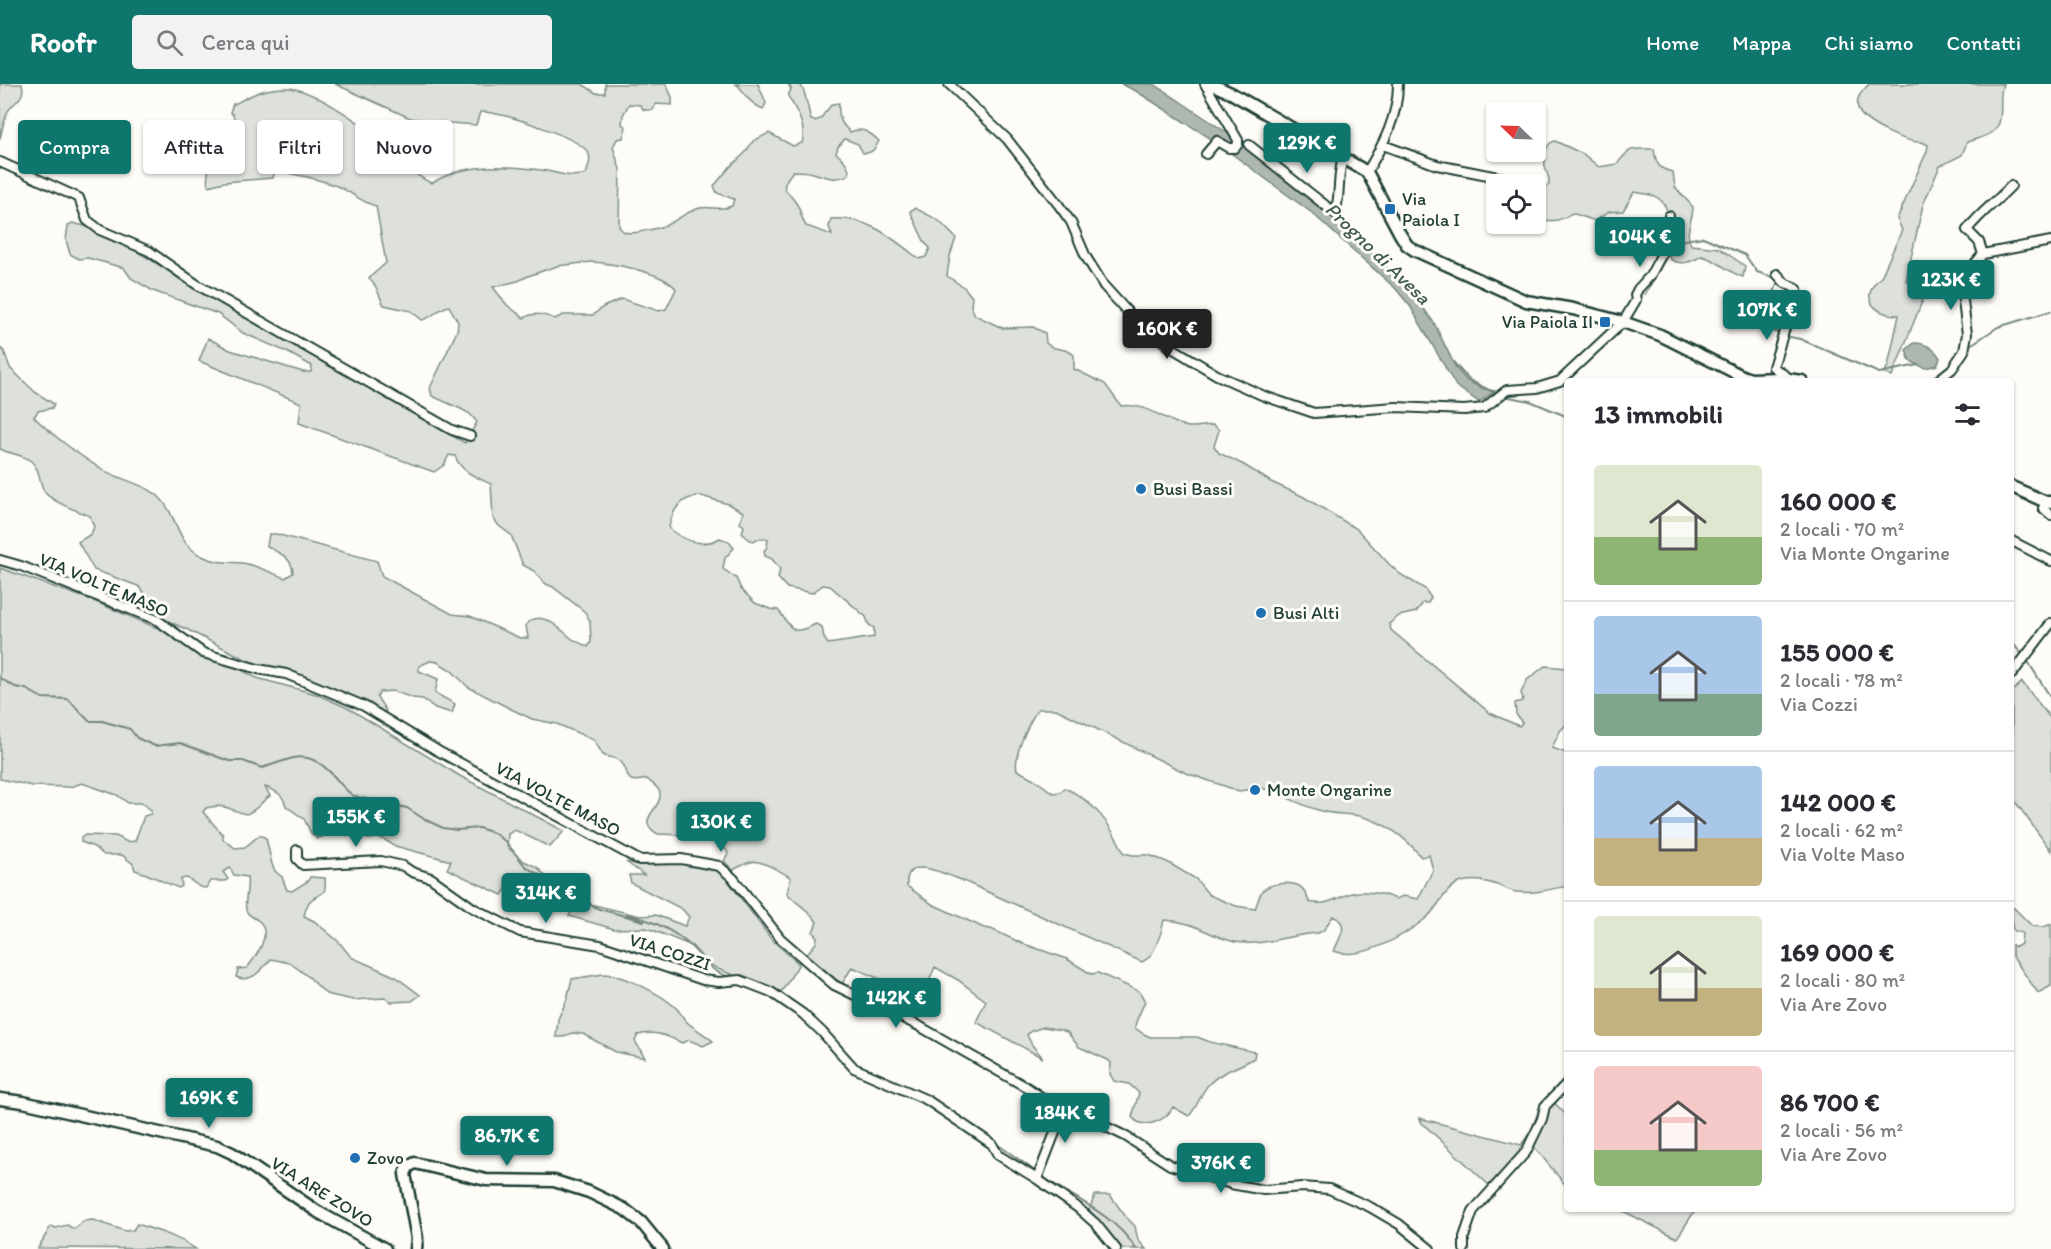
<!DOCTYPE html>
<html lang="it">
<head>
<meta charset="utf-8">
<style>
	:root { --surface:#fff; --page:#f2f2f3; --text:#2b2b33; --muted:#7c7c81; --line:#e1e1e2; --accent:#0f766e }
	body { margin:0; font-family:Itim,sans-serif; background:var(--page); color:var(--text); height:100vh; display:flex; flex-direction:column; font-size:22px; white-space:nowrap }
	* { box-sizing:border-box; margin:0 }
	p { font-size:20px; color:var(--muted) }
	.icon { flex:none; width:33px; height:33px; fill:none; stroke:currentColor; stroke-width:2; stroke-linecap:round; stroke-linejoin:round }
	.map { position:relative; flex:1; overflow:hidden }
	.drawer { position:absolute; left:1564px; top:294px; width:450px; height:834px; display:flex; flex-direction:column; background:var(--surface); border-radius:6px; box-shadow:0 2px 4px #0004 }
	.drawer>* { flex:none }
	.top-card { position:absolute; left:18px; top:36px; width:570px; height:54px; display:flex; gap:12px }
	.needle { width:39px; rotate:293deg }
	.tools { position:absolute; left:1486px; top:18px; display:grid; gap:12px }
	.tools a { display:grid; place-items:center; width:60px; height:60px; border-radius:6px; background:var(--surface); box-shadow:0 2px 4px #0004; font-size:30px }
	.price { position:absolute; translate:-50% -51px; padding:0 14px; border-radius:6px; background:var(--accent); color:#fff; font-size:20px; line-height:39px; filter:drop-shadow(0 2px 3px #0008) }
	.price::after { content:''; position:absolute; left:50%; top:36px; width:18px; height:14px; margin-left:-9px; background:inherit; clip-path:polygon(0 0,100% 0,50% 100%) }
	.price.current { background:#222; color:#fff }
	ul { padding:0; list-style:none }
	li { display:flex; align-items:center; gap:18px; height:150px; padding:0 30px }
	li+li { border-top:2px solid var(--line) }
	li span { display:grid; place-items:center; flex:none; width:168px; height:120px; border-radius:6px; color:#555 }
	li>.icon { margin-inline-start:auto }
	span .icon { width:72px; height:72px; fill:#fffc; stroke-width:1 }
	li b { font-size:26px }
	h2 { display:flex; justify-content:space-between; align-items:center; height:72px; padding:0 30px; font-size:26px }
	.tag { padding:0 21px; border-radius:6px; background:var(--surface); box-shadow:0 2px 4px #0004; font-size:21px; line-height:54px }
	.tag.current { background:var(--accent); color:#fff }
	header { display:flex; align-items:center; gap:36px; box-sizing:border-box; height:84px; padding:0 30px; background:var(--accent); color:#fff }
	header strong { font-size:28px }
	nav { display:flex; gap:33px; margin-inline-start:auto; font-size:21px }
	.search { width:420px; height:54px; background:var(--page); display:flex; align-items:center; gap:15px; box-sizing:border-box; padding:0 21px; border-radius:6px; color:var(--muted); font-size:22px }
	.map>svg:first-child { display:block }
	.green { fill:#dde0db; stroke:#7e8e88; stroke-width:1.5; fill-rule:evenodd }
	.water { fill:#aeb8b1; stroke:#75877f; stroke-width:1.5 }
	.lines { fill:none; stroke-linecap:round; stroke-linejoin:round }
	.stream { stroke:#75877f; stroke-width:2 }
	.street-casing { stroke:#1f3d34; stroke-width:12 }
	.secondary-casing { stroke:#1f3d34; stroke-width:15 }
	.street { stroke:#fdfcf7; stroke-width:8 }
	.secondary { stroke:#fdfcf7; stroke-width:10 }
	.poi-dot { fill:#1f6fb2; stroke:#fdfcf7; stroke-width:2 }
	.labels { text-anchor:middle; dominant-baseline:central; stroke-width:6; stroke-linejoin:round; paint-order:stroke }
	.poi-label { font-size:18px; fill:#1f3d34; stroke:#fdfcf7; text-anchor:start }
	.street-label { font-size:18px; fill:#1f3d34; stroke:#fdfcf7 }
	.water-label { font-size:20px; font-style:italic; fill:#435c53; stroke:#fdfcf7 }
</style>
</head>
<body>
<header>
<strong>Roofr</strong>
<div class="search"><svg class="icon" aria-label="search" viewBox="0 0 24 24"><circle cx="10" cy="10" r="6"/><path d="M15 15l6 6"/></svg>Cerca qui</div>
<nav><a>Home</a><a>Mappa</a><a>Chi siamo</a><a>Contatti</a></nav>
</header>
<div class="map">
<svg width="2051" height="1165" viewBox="0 0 2051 1165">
	<rect width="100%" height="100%" fill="#fdfcf7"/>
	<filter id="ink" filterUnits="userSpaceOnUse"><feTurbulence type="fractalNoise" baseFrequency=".0167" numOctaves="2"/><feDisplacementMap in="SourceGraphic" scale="12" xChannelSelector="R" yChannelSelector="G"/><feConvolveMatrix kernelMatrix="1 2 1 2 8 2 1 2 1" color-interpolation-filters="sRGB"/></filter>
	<g filter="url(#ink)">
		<path class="green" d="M0,0h22c4,15 -8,17 -14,27 -4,8 -6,19 -8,28z
			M335,0h247l14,9h9v-9h61l6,13v8l-16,-1 -3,6h-9l-4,-5 -11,-1 -6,11 -1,9 4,3 -3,11 -6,1 -4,8 7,22 -1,57c5,9 10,7 20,6 9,-2 18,-3 27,-7 12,-5 21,-14 34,-17 11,-2 21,3 32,-2l2,-7 -17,-6 -3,-7 15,-18 16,-15 8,-12 16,-8 24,13 9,-3c5,-17 -6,-33 -14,-47l3,-7 -3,-5h12l4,7 7,29 4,1 5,-2 12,-15 7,-1c-1,13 1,20 11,29 12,-5 20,0 29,9 -4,7 -6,13 -16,12l-5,-9 -13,-5 -7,8 -2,6c7,6 13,11 13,21 -12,8 -23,3 -36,-1 -6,-2 -14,-2 -20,-2 -16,20 -6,17 3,32 5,7 5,15 10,23l26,9 -3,-8 2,-8c37,-3 61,19 88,40l7,-2 4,-9 -5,-5 -15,-32 5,-3 23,12 18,18 -6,18 -3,20 18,12 7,9 -1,9 4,9 27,13 31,-1 12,6 1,10c11,10 16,2 28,12v14l31,15 16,22c23,-4 42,13 63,20 8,3 21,-1 29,-1l6,5 -5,16 5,7 25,12 27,17 31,14 55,33 32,35 11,10 25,15 6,9 -3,5h-5l-7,9 -17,4 -10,8 2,6 99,83 29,13 3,-3 -6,-9 -1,-11 7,-2 1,-3 -2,-5 6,-13 18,-14 22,2v56l-7,7 -8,17 15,5v133c-15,3 -33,8 -50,6 -6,0 -11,-4 -17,-6 -14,-5 -31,-9 -45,-1 -12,7 -18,25 -30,34 -20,16 -64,43 -91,32 5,-13 17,-27 -1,-35l-10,15 -5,2c-27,1 -56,14 -83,9 -26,-6 -40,-21 -71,-22 -2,12 -10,38 -22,42l-183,-83c-17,-6 -55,-25 -52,7l25,18 52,24 7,1 30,14 46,16 24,15 7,-1 41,18 6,10 -9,21 -1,6 7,5 8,4h47l13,5 45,10 -1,6c-14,9 -33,13 -45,26 -9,9 -11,23 -20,32l-16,-9c-7,14 -30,24 -41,10l7,-24 -10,-9 -15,-3 -4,-7 1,-11 -3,-3 -29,-13 -12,-15 -6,-2 -17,-3 -13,4 -4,4 5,10 11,13 -67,-36 10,-21 -28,-21 -23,-13 -13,30 -70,-30 -10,17 -36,-29 10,-12 1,-6 -4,-5 4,-10c-8,-13 -21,-18 -30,-29l4,-15c-5,-4 -10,-6 -17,-10 -19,-9 -21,-9 -41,2l-9,-9 4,-8c-10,-19 -52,-18 -70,-19 -25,-14 4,-24 2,-41 -1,-6 -9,-10 -13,-14 -24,6 -16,-4 -25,-16 -4,-6 -13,-5 -19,-8l-9,-15 -37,-16 -25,-5 -21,-10 -43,-22 -16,-16 -14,-9 -8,-1 -11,5v5l19,8 -3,14 20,11 -3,9 -17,-5 -12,-9 -10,-1 -20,-7 -13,1 -3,5 9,14 -6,4 -27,-17 -33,-15 -59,-16 -73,-37 -44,-20 4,-13 -10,-11 -44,-16 -16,-28 13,-8 3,-7 -4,-11c-12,-5 -39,-14 -46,-25 -5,-10 -4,-22 -13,-30 -10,-7 -21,-7 -31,-12v-101l4,3 6,17 25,24 19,12 -2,4 -14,3 -4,6c17,17 52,44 73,55 16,8 42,14 53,26 18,17 15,45 42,58 13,7 26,6 40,7 15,2 29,10 43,15l8,-5c-1,-17 -14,-19 -26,-27l2,-12h7l101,27 5,15 70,38 18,2 50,22h8l-2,-13c14,-17 32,2 45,13 4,3 12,6 17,9l3,-5 -1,-21 -5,-9 -32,-25 -7,-3 -12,-13 -11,-6 -12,-30 -12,-9 -6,-8 -2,-34c-15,-7 -30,-12 -36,-28l-6,-1 -5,10 -10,7 -135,-49 2,-20 -102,-42 9,-23 22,12 73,22h8l1,-6 -25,-14 -44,-19 -25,-19 -65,-23 -22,-13 -7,-10 -36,-10 -9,1 -9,-5 -4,-14 2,-14 4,-3 13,3 43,20 130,79 87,46 51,33 69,39 12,-21 -7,-8 -9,-5 -29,-13 -2,-8 27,-57 1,-9 -9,-16c-11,2 -16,12 -27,14l-11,-9 -27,-6c-6,-10 -6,-19 -15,-27l17,-15 -10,-57c-15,-4 -23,-13 -37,-19 -20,-9 -43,-12 -64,-17l-2,8 -49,4 -16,4c-2,-8 1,-14 1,-22 -8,-3 -15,3 -24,-1l-1,-9 5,-8 17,3 12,-7 13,-1 7,-9 -5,-17 -3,-3 3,-8c7,-1 10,-6 17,-8 11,-6 23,-8 36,-8 25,-1 77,37 97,53 16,13 29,35 49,42 30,-20 75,-18 109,-13 17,2 28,9 45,4 2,-7 6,-15 2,-22 -11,-15 -90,-42 -108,-40l-4,13 -40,-3 -26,-4zM591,178c20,1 73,10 85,27l-10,20 -7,2 -37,-12 -19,8 -10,8h-30l-8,4c-10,-4 -21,-8 -31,-1l-17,-13 -14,-18 25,-6 10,-5 29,-10zM701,412l27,8 15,8 -3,11 4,3 -2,7 6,6 5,2 4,-2h11l-1,8 -3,4 1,5 7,3 8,10 -2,9 9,10 25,5 11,-8 7,1 36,31 3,8 5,3v9l-46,7 -4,-6 -2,-11 -6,-3c-27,13 -23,4 -38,-14l-8,-1 -15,-6 -14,-14 -5,-11 -13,-9 2,-11 9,-10 -6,-7 -8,-3c-17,10 -37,3 -51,-10 3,-19 12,-31 32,-32zM1038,625h18l130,64 53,18 22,-3 9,2c16,7 31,15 48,20 13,5 28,3 42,6 26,7 45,20 61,41l8,-2 4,15 -15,29 -15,-3 -7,3c-11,-5 -32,-9 -44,-6 -15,4 -26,14 -43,9 -2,-6 -4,-13 -10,-16 -10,-5 -30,-3 -37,5 -3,5 -5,13 -7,18l-19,-3 -27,-11 -13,-16 -29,-17 -18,-7h-16l-9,-2c-13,-28 -30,-52 -59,-65l-5,4 -7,1 -19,-14 -17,-9c-4,-15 12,-48 21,-61z
			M736,0h22l8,19 -3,6c-7,-3 -13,-8 -17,-13 -5,-5 -3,-8 -10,-12z
			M1869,0h134c-6,15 3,35 -9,47 -6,6 -19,8 -27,11l-5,13 -22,11 -17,39 -17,75 19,14 -33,83 -8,-4 4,-7 11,-51c-27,0 -40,-19 -18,-38l21,-47 -5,-11 30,-68 1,-6 -6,-3c-14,2 -61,-19 -64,-34 -3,-11 5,-17 11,-24z
			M1555,57l28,13 16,13 18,-3c16,-20 15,-14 37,-15 2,15 4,20 19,23l2,15 18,20c0,13 -9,25 -2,38l28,3 26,18 -2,11c-16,-5 -23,-16 -41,-21 -11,6 -21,10 -32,3l-3,-11c7,-13 4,-41 -9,-50 -6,-4 -18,-5 -24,-6l-11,19 -14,1 -14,9 -23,-8c-15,10 -19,8 -36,6v-32l3,1 10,-3c1,-10 -2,-9 -4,-18 -1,-5 1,-8 -2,-13l7,-11z
			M0,484l91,32 71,30 95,48 59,16 32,14 112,68 104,55 -14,16 -35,-17 -7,4 -1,13 17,14 13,6 13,14 19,9 17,13 54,13 16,-1 29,11 4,-9 -7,-8 -51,-26 -2,-8h15l-18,-13c31,8 70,-8 97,12l48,65 28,25 -17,27h-8l-56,-22 -11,-6 -15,-17 -37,-15 -9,-3 -32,1 -45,-13 3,-6 -58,-33 -12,18 -55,-26 4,-8 -56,-15 -12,-7 -6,-2 -7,2 -37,-7 -16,7 -6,-6 -7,-14 -18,-13c-3,-12 -10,-15 -21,-19l5,9c-9,5 -13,15 -24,18 -17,-4 -21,-11 -40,-6l-3,4 20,23v4l12,9 10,-1 15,-12 6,3 6,26 3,7 7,6 5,13 5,1 16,-10 2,-4 15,1c2,21 -5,13 -15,23 -3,3 -5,11 -6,15l10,5 25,21 12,15 45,20 24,18 -8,6 -21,1 -6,-4 -32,2 -27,-6 -16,-16 -20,-15 -19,-4c-10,11 -20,25 -35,18l2,-8 9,-1c8,-10 25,-33 13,-46 -5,-5 -12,-5 -14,-12 -2,-8 3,-23 1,-33l-13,-2 -4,-7 -7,4 5,7 -3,2h-15l-4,7 -6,-1 -13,-9 -6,1 1,7 -3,2c-15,-5 -29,-14 -44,-18l-2,-6 -11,-9h-18l-10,-8 -13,-5v-4l4,-3 31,1 11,6 8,-1 9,-25 7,-2v-4l-9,-7h-14l-11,-8 -35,-12 -12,4 -38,-1 -32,-7z
			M2022,598l29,37v132l-39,-54v-105z
			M2012,824h2l18,18 12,1 7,-3v62l-13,7 -26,-37v-11l4,2 5,-3 1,-11 -8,-2 -2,-4z
			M603,890c19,0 58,20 72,33 5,4 7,10 12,15 4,4 20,14 26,19l-10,5 -14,-6 -7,3c-14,-7 -28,-13 -44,-8l-3,6 10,17 -29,-6 -33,-18 -11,-1 -8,4h-8l2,-18 9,-20 5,-20z
			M1549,1013l18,19v71l-36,-44 -40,44 -69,-64 -3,-5 102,27 10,-14 10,-27z
			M1095,1111h15l16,22 9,9 3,14 8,9h-23l-34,-39z
			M1619,1125h77l-19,29z
			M93,1136l32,11 8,-1 4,-6c21,7 40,12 59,25l-158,-1 13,-22 5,2 11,-3 7,4 10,-8z"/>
		<path class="water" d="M1121,0h33l72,48 104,81 79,75 25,35 22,45 11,13 17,8 11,2 -16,11 -23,-16 -46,-80 -14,-17 -84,-76 -99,-73 -77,-49z
			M1914,259c12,0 20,5 26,15l-3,7 -12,3 -15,-7 -4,-11z"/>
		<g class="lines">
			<path class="stream" d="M1645,210l26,-45 13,-9 19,-3 42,18 12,17 22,7 -17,47 18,8
				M1785,252l15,3 79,34 39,-8
				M1969,262l29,-19 53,-16
				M1453,278l16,18 30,15
				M1504,312l26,5 38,16
				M2012,558l11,14
				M2027,576l24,38
				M0,594l15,9 11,2 16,9 26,1 21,22h13l28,8 7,9 18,8 25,-3 49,18h14l19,7c30,-9 43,-21 69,5 8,8 13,17 23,23l53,12 17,11 19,9 14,2 22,-2 15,5 12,9 19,24 38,24 36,19 45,12 -18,-7c22,5 42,13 60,28 17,14 24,33 48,35
				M995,1059c19,12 36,26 54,38 31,20 67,36 87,68"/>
			<defs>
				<path id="street" d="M949,0l58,55 51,65 13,18 15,35 18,29 31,34 34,26 48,29 47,21 50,17 82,-6 68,3 20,-2 23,-18 30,-2 23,-7 63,-59 13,-22 -1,-5 3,-6 12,-13 16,-30 3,-8v-22
					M1205,0l33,56v4l-3,4h-6l-12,-7 -11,13
					M1249,61l86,68c6,-18 2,-37 8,-55
					M1383,61l54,20 76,15
					M0,78l79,36 8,22 13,10 49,21 47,33 256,146 18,6
					M1367,88c16,-27 31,-55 31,-88
					M1983,170l-4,-12 -12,-12c13,-17 30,-29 44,-44
					M1777,190l8,9 12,6 -24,78 16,11
					M1937,297l15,-12 12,-18 3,-17 -6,-50 11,-17 11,-13 68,-13
					M2046,418l-3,6 8,7
					M2012,457l39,20
					M0,476l21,6 136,54 46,33 55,16 28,5 78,32 74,45 201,109 42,-1 38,7 14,12 47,60 54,47 85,41 109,62 35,24 31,9 31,15 45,29 61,19 33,6 38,-3 27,2 41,18 29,17 31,25
					M2012,590l39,-51
					M297,766v9l6,6 78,-4 22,5 9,6 19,6 42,30 47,24 80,13 103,35 16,2 21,-2 31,12 32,22 19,18 32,36 73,32 65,44 6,11 39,24
					M1063,1028l-26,67 41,29 18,16 20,25
					M1464,1165v-12l9,-26 53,-59 16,-33 3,-13 23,-24"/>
				<path id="secondary" d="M1211,0l20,9 136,79 33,62 7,11 7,5 112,51 47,8 50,13 37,13 82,41 9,3 29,-1 22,3
					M2012,403l34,15h5
					M0,1015l23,3 194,44 15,7 86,59 67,37
					M416,1165l1,-11 -12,-64 3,-7 7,-4 71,17 68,1 35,11 35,17 17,13 22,27"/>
			</defs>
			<use href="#street" class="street-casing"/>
			<use href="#secondary" class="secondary-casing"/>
			<use href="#street" class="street"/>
			<use href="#secondary" class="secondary"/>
		</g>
	</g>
	<g class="poi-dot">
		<rect x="1384" y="119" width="12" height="12" rx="3"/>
		<rect x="1599" y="232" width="12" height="12" rx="3"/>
		<circle cx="1141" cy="405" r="6"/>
		<circle cx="1261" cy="529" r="6"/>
		<circle cx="1255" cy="706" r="6"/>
		<circle cx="355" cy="1074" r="6"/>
	</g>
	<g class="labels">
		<g class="poi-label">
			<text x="1402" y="115">Via<tspan x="1402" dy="21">Paiola I</tspan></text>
			<text x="1593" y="238" text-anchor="end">Via Paiola II</text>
			<text x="1153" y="405">Busi Bassi</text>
			<text x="1273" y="529">Busi Alti</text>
			<text x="1267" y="706">Monte Ongarine</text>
			<text x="367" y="1074">Zovo</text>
		</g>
		<g class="street-label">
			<text transform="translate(104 501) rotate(23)">VIA VOLTE MASO</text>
			<text transform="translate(558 715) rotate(28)">VIA VOLTE MASO</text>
			<text transform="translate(670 868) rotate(18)">VIA COZZI</text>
			<text transform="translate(322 1108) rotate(32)">VIA ARE ZOVO</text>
		</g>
		<g class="water-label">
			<text transform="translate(1378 169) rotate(44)">Progno di Avesa</text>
		</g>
	</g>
</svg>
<div class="tools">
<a><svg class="needle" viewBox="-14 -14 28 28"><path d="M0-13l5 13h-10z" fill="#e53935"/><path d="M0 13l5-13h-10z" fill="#7c7c81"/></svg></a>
<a><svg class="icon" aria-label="locate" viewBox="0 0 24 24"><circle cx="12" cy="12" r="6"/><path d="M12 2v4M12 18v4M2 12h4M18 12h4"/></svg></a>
</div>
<b class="price" style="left:1307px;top:90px">129K €</b>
<b class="price" style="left:1640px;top:184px">104K €</b>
<b class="price" style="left:1951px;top:227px">123K €</b>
<b class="price" style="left:1767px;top:257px">107K €</b>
<b class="price current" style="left:1167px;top:276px">160K €</b>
<b class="price" style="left:356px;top:764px">155K €</b>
<b class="price" style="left:721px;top:769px">130K €</b>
<b class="price" style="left:546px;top:840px">314K €</b>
<b class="price" style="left:896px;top:945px">142K €</b>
<b class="price" style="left:209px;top:1045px">169K €</b>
<b class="price" style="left:1065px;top:1060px">184K €</b>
<b class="price" style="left:507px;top:1083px">86.7K €</b>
<b class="price" style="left:1221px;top:1110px">376K €</b>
<div class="top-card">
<a class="tag current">Compra</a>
<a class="tag">Affitta</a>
<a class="tag">Filtri</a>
<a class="tag">Nuovo</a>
</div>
<section class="drawer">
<h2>13 immobili<svg class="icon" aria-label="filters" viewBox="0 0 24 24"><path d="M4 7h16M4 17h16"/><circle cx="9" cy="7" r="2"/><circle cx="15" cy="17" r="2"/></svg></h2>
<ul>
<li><span style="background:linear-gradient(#dfe7d0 60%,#8fb573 0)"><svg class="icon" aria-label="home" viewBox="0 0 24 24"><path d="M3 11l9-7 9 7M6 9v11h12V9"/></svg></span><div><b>160 000 €</b><p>2 locali · 70 m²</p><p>Via Monte Ongarine</p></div></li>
<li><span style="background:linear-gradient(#a9c7e8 65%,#7fa58c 0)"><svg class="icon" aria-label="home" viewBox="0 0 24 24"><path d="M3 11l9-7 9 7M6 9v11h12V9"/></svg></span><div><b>155 000 €</b><p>2 locali · 78 m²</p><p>Via Cozzi</p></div></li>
<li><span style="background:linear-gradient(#a9c7e8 60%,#c2b280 0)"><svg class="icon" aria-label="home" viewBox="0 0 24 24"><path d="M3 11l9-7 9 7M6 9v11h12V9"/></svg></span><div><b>142 000 €</b><p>2 locali · 62 m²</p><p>Via Volte Maso</p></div></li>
<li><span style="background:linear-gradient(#dfe7d0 60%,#c2b280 0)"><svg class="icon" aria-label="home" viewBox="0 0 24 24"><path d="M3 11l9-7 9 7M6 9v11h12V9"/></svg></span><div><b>169 000 €</b><p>2 locali · 80 m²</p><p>Via Are Zovo</p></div></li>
<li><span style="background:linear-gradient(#f6c9c9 70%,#8fb573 0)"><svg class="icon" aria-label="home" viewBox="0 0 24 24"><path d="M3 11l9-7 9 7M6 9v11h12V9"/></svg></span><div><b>86 700 €</b><p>2 locali · 56 m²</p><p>Via Are Zovo</p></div></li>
</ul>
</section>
</div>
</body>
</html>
